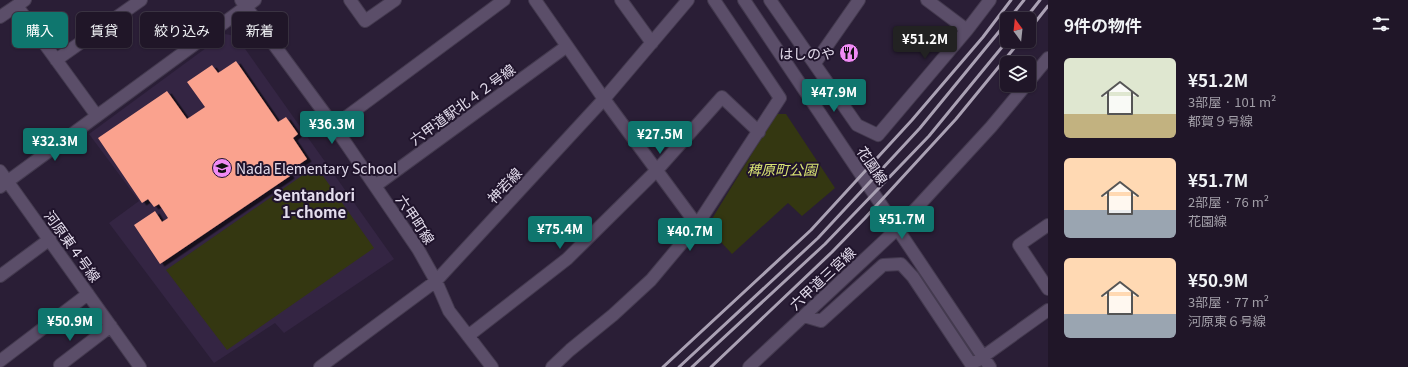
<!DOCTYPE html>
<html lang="ja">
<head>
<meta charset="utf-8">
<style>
	:root { --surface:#201628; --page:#2d2334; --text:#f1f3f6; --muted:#a29fa8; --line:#3d3545; --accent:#0f766e }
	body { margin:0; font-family:Georgia,"Noto Sans JP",serif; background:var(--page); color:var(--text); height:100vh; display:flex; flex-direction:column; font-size:15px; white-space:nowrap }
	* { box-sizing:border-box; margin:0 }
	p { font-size:13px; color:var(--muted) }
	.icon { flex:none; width:22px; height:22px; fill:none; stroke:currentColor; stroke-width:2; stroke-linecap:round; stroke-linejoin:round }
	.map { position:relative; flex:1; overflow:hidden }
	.sheet { display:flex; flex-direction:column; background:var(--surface); width:360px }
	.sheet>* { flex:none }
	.hud { position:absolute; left:12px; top:12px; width:380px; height:36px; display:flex; gap:8px }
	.needle { width:26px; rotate:345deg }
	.tools { position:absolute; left:1000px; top:12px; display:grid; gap:8px }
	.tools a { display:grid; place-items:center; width:36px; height:36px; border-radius:6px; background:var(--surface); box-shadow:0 1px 3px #0004,0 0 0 1px var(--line); font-size:20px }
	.price { position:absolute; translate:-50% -34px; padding:0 9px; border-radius:4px; background:var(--accent); color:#fff; font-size:13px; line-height:26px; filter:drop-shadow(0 1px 2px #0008) }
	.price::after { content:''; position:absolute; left:50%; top:24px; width:12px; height:9px; margin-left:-6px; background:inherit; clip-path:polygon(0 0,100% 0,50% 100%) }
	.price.current { background:#222; color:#fff }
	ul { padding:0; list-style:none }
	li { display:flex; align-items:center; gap:12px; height:100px; padding:0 16px }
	li span { display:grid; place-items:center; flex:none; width:112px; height:80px; border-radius:6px; color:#555 }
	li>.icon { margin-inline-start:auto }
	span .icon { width:48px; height:48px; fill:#fffc; stroke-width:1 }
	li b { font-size:17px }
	h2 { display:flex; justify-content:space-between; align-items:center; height:48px; padding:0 16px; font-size:17px }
	.pill { padding:0 14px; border-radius:6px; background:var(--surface); box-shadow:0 1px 3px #0004,0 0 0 1px var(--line); font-size:14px; line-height:36px }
	.pill.current { background:var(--accent); color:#fff }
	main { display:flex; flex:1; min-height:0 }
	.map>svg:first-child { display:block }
	.built { fill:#342543 }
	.green { fill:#343711 }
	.building { fill:#faa28e; filter:url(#shadow) }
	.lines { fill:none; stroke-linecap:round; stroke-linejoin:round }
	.minor-casing { stroke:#443a4f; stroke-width:14 }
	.minor { stroke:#5b4e69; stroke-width:12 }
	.rail { stroke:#aaa1b4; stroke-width:3 }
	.labels { text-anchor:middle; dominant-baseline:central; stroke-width:4; stroke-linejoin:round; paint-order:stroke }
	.poi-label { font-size:14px; fill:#e3dcec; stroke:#20142c; text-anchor:end }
	.street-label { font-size:14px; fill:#e3dcec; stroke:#20142c }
	.park-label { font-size:14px; font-style:italic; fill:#dae573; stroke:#20142c }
	.neighbourhood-label { font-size:15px; font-weight:bold; fill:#e3dcec; stroke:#20142c }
</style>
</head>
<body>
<main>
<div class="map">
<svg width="1048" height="367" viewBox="0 0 1048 367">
	<defs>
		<filter id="shadow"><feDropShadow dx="4.5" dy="2.5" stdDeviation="0" flood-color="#0009"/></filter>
	</defs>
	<rect width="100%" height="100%" fill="#2a1e36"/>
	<path class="built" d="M225,34l11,2 158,223 -110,74 -9,-10 -61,40 -105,-140 30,-22 -50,-67z"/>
	<path class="green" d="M776,114h10l49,74 -33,28 -14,-13 -56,51 -25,-27z
		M316,166l58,82 -147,102 -61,-80z"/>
	<path class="building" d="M236,61l42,61 8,-5 12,17 -5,4 14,21 -19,13 2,4 -130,88 -26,-39 21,-14 7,11 6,-4 -9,-14 -5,3 -6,-8 -6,4 -44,-65 69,-47 20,28 18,-12 -18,-25 25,-17 6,8z"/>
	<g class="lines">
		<defs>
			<path id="minor" d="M241,0l93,126 84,123 18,32 13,30 43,56
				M350,0l15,21 30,-21
				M535,0l69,99 93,126
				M621,0l31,43
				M744,0l246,367
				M770,0l87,125 21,10 89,-105 23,-30
				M927,0l40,30
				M17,6l80,110
				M0,17l25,-17
				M56,60l85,-60
				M815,63l44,-63
				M1029,81l19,-23
				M334,126l170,-126
				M0,171l140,196
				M375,186l192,-140
				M0,187l255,-187
				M1048,225l-29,20 29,44
				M0,276l50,-37
				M804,316l17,5 62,-56 18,-1 12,13 58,87
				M468,336l99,-77 90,-89 65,-73 37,35
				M0,361l88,-67
				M977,361l71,-51
				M61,367l-1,-2 51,-39
				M320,367l116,-86 168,-182 84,-99
				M552,367l18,-17 43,-35 38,-35 46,-55 83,-127 -66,-98
				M749,367l149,-139 93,-101 35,-42"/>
		</defs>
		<use href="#minor" class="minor-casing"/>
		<use href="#minor" class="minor"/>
		<path class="rail" d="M1009,19l15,-19
			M1025,19l15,-19
			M1029,30l19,-24
			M663,367l148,-137 101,-110 71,-83 28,-37
			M679,367l139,-129 102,-110 87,-106
			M692,367l133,-123 104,-108 78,-95
			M711,367l121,-115 33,-34 91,-99 64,-78"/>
	</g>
	<defs>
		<symbol id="restaurant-disc" viewBox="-11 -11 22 22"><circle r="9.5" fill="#f08bf5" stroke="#20142c"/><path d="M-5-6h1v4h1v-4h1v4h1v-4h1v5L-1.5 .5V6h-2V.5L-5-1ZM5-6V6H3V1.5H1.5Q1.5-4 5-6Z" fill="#111"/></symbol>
		<symbol id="school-disc" viewBox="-11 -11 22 22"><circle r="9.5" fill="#f08bf5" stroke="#20142c"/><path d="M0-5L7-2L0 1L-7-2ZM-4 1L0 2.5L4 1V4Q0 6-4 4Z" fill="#111"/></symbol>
	</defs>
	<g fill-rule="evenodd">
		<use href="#restaurant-disc" x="838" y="42" width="22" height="22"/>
		<use href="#school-disc" x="211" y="157" width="22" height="22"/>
	</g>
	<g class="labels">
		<g class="poi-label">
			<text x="835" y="53">はしのや</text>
			<text x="236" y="168" text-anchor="start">Nada Elementary School</text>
		</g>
		<g class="street-label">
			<text transform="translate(462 104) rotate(-36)">六甲道駅北４２号線</text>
			<text transform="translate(873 165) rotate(56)">花園線</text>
			<text transform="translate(504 185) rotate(-47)">神若線</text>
			<text transform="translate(416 219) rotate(56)">六甲町線</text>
			<text transform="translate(73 246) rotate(54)">河原東４号線</text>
			<text transform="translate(822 278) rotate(-43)">六甲道三宮線</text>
		</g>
		<g class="park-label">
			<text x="782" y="169">稗原町公園</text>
		</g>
		<g class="neighbourhood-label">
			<text x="314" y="194">Sentandori<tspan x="314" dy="17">1-chome</tspan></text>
		</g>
	</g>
</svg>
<div class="tools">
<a><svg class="needle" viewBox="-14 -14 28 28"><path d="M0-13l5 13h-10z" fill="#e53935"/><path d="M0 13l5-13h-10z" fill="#a29fa8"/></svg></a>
<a><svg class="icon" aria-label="layers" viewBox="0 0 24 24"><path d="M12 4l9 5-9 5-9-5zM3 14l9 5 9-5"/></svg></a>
</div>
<b class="price current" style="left:925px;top:60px">¥51.2M</b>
<b class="price" style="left:834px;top:113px">¥47.9M</b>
<b class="price" style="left:332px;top:145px">¥36.3M</b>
<b class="price" style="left:660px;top:155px">¥27.5M</b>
<b class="price" style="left:55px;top:162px">¥32.3M</b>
<b class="price" style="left:902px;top:240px">¥51.7M</b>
<b class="price" style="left:560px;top:250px">¥75.4M</b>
<b class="price" style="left:690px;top:252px">¥40.7M</b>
<b class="price" style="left:70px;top:342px">¥50.9M</b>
<div class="hud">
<a class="pill current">購入</a>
<a class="pill">賃貸</a>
<a class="pill">絞り込み</a>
<a class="pill">新着</a>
</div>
</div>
<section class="sheet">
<h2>9件の物件<svg class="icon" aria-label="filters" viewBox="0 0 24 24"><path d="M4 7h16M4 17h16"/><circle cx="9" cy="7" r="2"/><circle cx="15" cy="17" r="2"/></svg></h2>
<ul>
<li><span style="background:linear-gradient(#dfe7d0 70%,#c2b280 0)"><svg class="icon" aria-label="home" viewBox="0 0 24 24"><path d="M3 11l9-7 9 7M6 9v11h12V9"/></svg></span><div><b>¥51.2M</b><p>3部屋 · 101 m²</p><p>都賀９号線</p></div></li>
<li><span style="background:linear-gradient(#ffd9b3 65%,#9aa5b1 0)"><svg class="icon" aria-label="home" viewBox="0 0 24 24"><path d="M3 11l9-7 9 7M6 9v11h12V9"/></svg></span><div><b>¥51.7M</b><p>2部屋 · 76 m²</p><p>花園線</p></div></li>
<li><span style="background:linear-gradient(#ffd9b3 70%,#9aa5b1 0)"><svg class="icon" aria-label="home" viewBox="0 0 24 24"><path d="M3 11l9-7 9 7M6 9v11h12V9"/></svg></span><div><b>¥50.9M</b><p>3部屋 · 77 m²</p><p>河原東６号線</p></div></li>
</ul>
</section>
</main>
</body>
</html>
